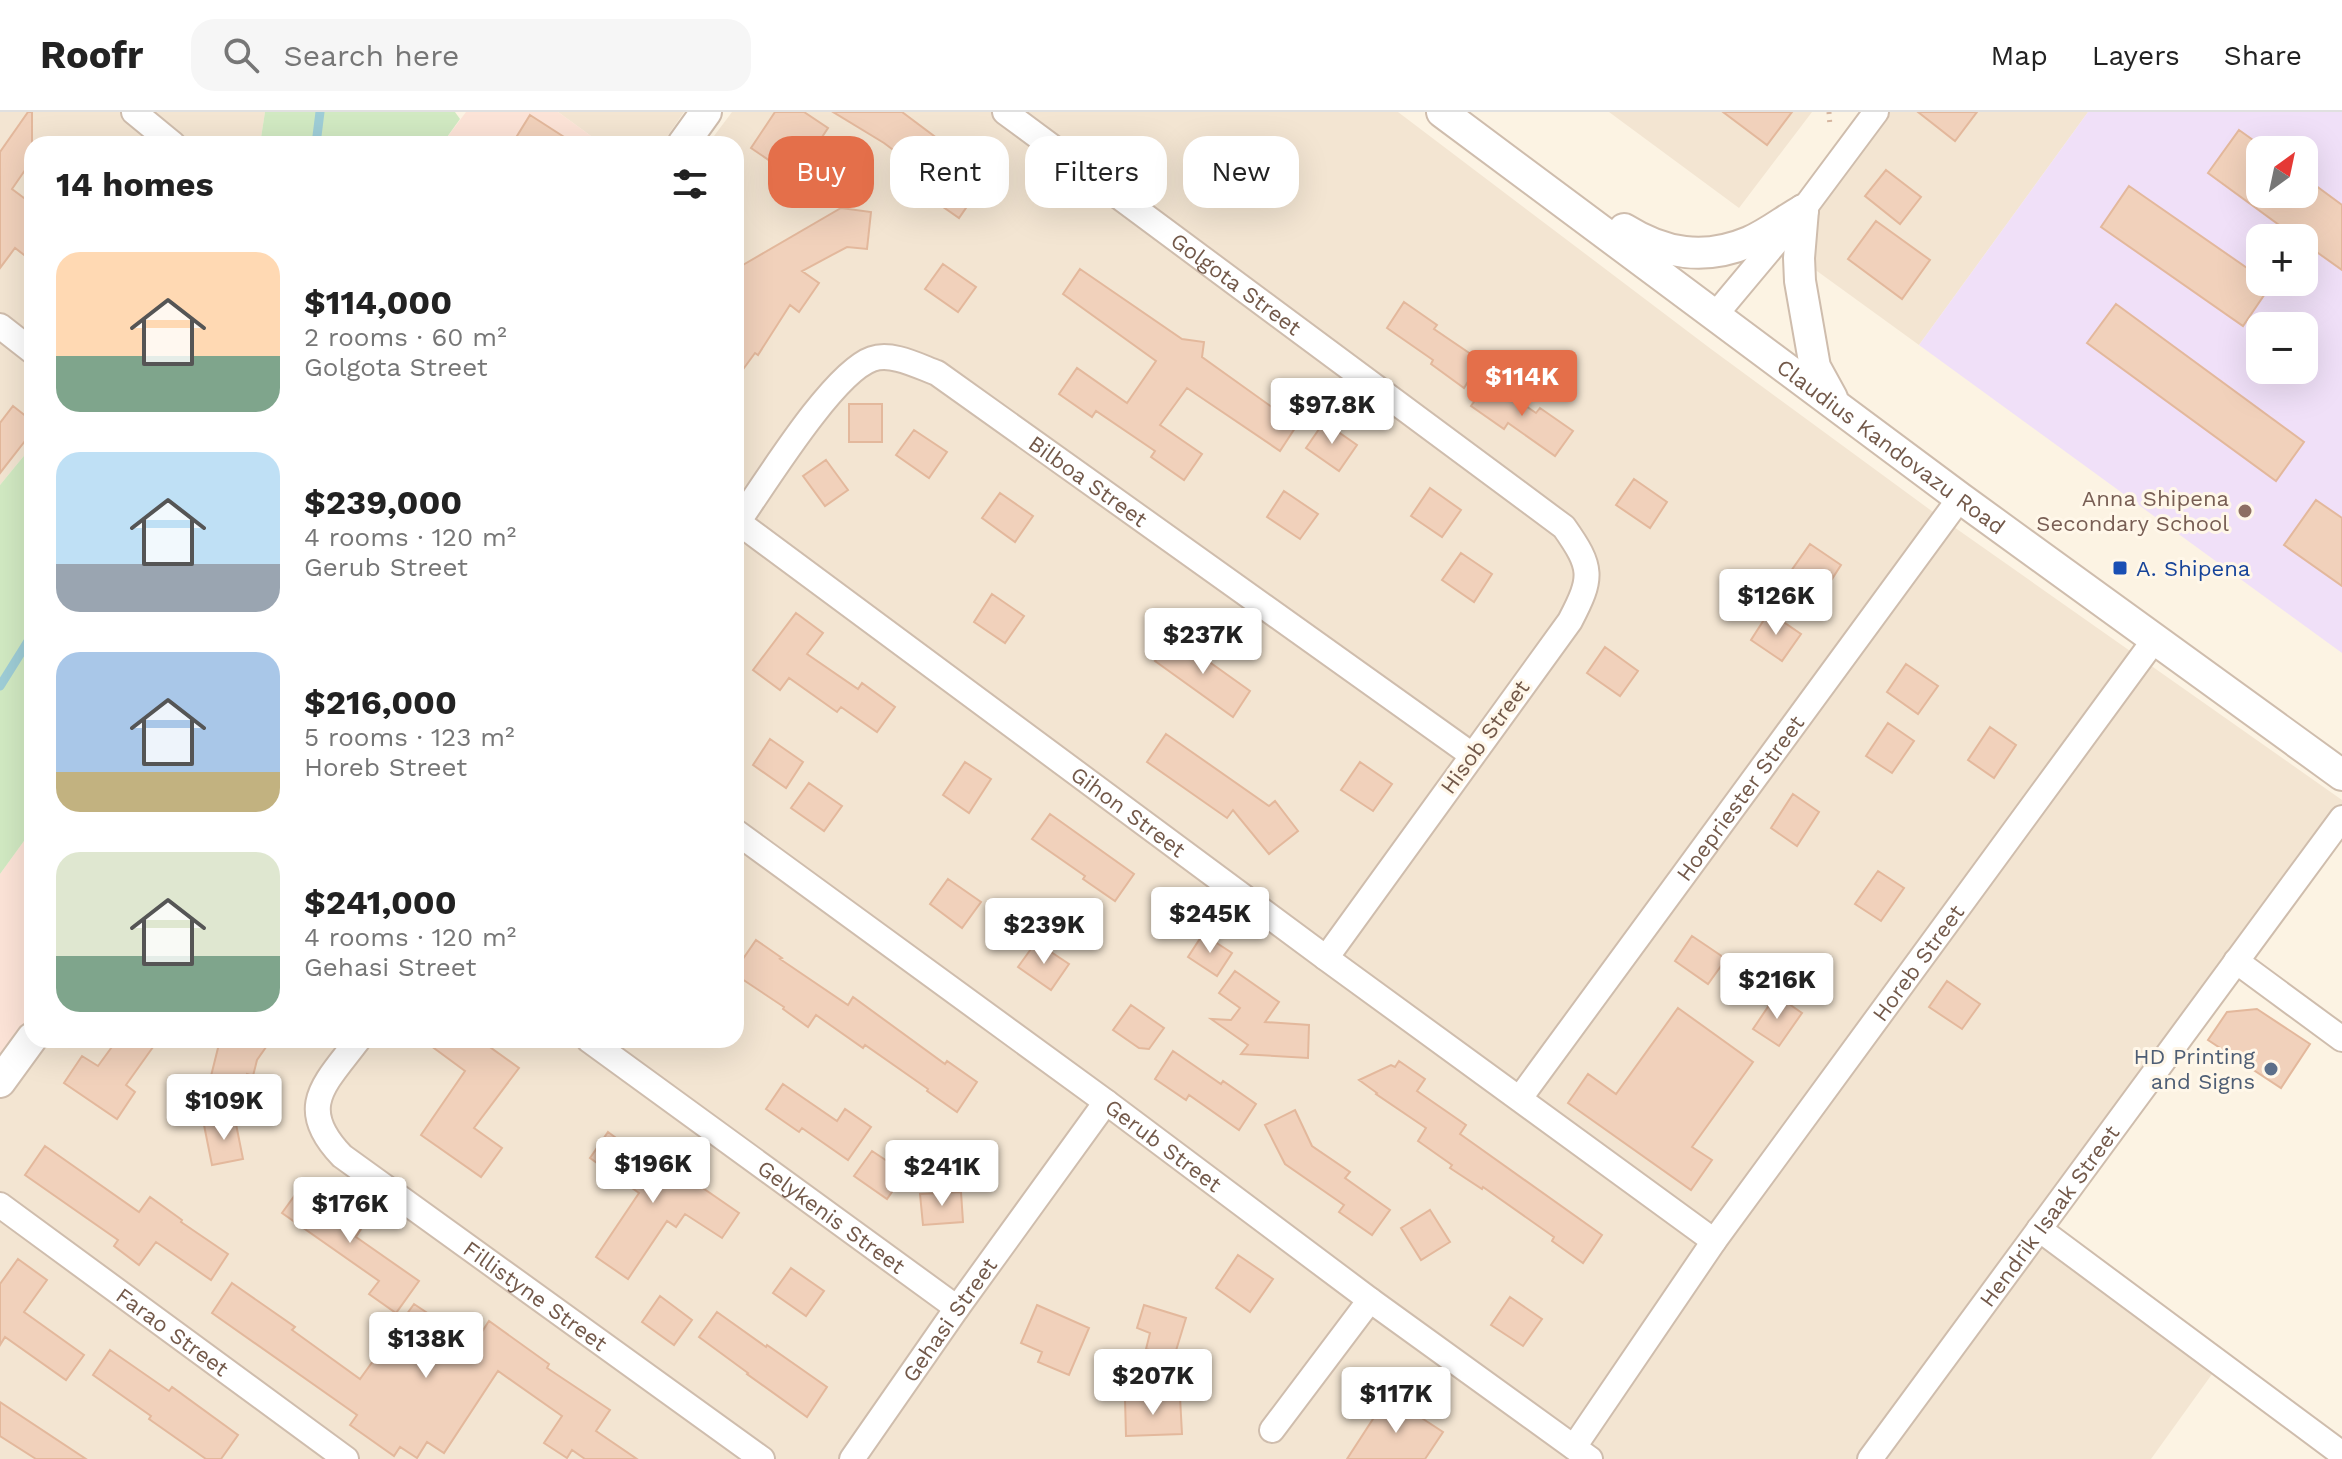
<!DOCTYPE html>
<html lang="en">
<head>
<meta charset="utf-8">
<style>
	:root { --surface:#fff; --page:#f6f6f6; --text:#222; --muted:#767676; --line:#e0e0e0; --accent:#e46f4a }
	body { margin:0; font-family:"Work Sans",sans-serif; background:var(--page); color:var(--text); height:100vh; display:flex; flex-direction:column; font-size:30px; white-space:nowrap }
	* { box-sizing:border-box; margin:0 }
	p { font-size:26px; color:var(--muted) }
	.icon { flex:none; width:44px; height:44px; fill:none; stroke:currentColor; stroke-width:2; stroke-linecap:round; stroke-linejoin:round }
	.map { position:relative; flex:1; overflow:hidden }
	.sheet { position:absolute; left:24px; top:24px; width:720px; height:912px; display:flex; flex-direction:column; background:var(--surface); border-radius:24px; box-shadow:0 8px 32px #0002 }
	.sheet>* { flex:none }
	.guide { position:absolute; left:768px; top:24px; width:760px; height:72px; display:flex; gap:16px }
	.needle { width:52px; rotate:33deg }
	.controls { position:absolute; left:2246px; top:24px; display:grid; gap:16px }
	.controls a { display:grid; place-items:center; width:72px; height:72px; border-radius:16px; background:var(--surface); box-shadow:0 8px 32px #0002; font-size:40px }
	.price { position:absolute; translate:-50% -68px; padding:0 18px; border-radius:8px; background:#fff; color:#222; font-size:26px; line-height:52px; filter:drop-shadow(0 2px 4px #0008) }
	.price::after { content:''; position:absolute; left:50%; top:48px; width:24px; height:18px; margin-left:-12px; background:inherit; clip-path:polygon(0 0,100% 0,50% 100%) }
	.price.current { background:var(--accent); color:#fff }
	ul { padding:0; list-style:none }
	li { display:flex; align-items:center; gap:24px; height:200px; padding:0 32px }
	li span { display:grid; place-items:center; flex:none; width:224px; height:160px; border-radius:24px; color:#555 }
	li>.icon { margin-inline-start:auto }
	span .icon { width:96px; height:96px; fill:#fffc; stroke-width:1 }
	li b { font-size:34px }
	h2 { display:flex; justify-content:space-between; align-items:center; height:96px; padding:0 32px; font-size:34px }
	.chip { padding:0 28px; border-radius:24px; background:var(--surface); box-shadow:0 8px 32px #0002; font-size:28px; line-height:72px }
	.chip.current { background:var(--accent); color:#fff }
	header { display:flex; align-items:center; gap:48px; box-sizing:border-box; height:112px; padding:0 40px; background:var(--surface); border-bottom:2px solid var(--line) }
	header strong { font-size:38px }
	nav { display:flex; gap:44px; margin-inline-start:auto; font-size:28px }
	.search { width:560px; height:72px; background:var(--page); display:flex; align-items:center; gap:20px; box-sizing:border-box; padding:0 28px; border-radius:24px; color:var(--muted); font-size:30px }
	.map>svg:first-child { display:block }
	.residential { fill:#f3e5d2 }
	.commercial { fill:#fce3d7 }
	.education { fill:#f0e0f8; fill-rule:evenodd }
	.green { fill:#d1e9c2 }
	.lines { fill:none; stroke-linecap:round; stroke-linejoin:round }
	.stream { stroke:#9ecdd6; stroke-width:9 }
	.building { fill:#f1d1bb; stroke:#e3b89c; stroke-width:2 }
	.minor-casing { stroke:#cfbdad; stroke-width:28 }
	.tertiary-casing { stroke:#cfbdad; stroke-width:34 }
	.path { stroke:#d5b59f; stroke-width:5; stroke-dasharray:2 6; stroke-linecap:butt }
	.minor { stroke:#fff; stroke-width:24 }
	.tertiary { stroke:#fff; stroke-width:30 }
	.education-dot { fill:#8d6e63; stroke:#fff7e9; stroke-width:3 }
	.transit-dot { fill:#1a4fb4; stroke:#fff7e9; stroke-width:3 }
	.service-dot { fill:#5c6f8a; stroke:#fff7e9; stroke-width:3 }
	.labels { text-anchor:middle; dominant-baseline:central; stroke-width:6; stroke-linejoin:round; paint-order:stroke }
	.street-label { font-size:22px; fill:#73594a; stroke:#fff7e9 }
	.education-label { font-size:22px; fill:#785e54; stroke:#fff7e9; text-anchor:end }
	.transit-label { font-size:22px; fill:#164399; stroke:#fff7e9; text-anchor:start }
	.service-label { font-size:22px; fill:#4e5e75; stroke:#fff7e9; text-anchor:end }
</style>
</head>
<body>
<header>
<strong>Roofr</strong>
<div class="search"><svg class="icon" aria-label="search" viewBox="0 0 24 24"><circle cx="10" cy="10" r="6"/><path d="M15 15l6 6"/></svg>Search here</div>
<nav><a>Map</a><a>Layers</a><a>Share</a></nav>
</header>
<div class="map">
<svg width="2342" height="1347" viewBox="0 0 2342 1347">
	<rect width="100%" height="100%" fill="#fcf3e3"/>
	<path class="residential" d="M0,0h265l-5,32h-228v302l-32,39z
		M558,0h126l-22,32h-60z
		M732,0h666l313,237 233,171 398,280v18l-303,411 181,134 -69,96h-2151v-377l32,-42h704v-896h-28z
		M1609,0h203l-73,96z
		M1876,0h212l-169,233 -120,-87 4,-48z"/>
	<path class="commercial" d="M466,0h92l44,32h-160z
		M32,718v208l-32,44v-208z"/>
	<path class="education" d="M2088,0h254v541l-423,-308zM2260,38h44v44h-44zM2260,126h44v44h-44zM2260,214h44v44h-44z"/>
	<path class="green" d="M265,0h190l5,7 -18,25h-182z
		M32,334v384l-32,44v-389z"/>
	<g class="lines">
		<path class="stream" d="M316,32l4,-32
			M0,574l32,-51"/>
	</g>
	<path class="building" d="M28,0h4v48l-20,29 20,15v57l-17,-13 -15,20v-116z
		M775,0h29l24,16 -33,50 -44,-30z
		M833,0h69l36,27 -22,28 -32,-24z
		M1723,0h69l-25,33z
		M1918,0h59l-22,29z
		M530,3l45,29h-63z
		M2239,18l28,20h-7v44h44v-17l38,28v65l-38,-27v-5h-7l-89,-65z
		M944,57l33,23 -18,26 -33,-23z
		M1886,58l35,27 -21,27 -35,-28z
		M2129,74l131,91v5h7l4,3 -28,41 -142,-99z
		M841,96l30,4 -4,37 -20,-2 -45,24 17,12 -20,29 -9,-7 -32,50 -3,-2 -19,26v-110z
		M1876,109l54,39 -28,39 -54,-40z
		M943,152l33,23 -18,25 -33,-23z
		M1080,157l102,70 22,3 -2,15 95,68 -17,26 -93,-63 -27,37 42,29 -18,26 -33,-23 4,-6 -59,-40 -4,6 -33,-23 18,-26 50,35 29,-42 -93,-67z
		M1404,190l33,23 -3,4 47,32 -17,27 -33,-24 2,-4 -46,-32z
		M2116,192l188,138 -28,39 -189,-138z
		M1489,269l47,32 4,-5 33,23 -18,25 -47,-33 -4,6 -33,-23z
		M849,292h33v38h-33z
		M13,294l19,15v11l-32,41v-50z
		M1324,310l33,23 -18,26 -33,-23z
		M914,318l33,22 -18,26 -33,-23z
		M826,348l22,30 -23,16 -22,-30z
		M1634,367l33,23 -17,26 -34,-23z
		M1430,376l31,22 -19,27 -31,-21z
		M1284,379l34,23 -18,25 -33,-22z
		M1000,381l33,23 -18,26 -33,-24z
		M2316,388l26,18v68l-58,-41z
		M1810,432l31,21 -18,28 -32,-22z
		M1461,441l31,21 -18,28 -32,-22z
		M992,482l32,22 -19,27 -31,-21z
		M1769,500l32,22 -19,27 -31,-21z
		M796,501l27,20 -16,21 51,35 4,-6 33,24 -18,25 -36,-25 -4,5 -48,-34 -9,12 -27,-20z
		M1173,524l77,55 -17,26 -78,-56z
		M1605,535l33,24 -18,25 -33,-23z
		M1906,552l32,22 -20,28 -31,-22z
		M1888,611l26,18 -22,32 -26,-17z
		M1990,615l26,18 -22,33 -26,-18z
		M1166,622l103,72 6,-5 23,30 -29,23 -36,-44 -6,8 -80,-56z
		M770,627l33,23 -17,26 -33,-23z
		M965,650l26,17 -22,34 -26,-18z
		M1360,650l32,22 -19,27 -32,-21z
		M809,671l33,23 -18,25 -33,-23z
		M1793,682l26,18 -22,34 -26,-18z
		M1050,702l84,60 -19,27 -32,-22 2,-3 -53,-37z
		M1878,759l26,17 -23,33 -26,-17z
		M948,767l33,23 -19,26 -32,-24z
		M1203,822l29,19 -15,23 -29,-19z
		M1692,824l34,23 -18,25 -33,-23z
		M756,828l26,18 -2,1 68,46 5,-8 92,67 2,-3 30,21 -20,30 -30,-21 1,-2 -63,-44 -2,3 -47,-33 -8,12 -25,-18 1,-2 -48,-32v-6z
		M1036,830l33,22 -18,26 -33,-23z
		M1235,859l44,31 -14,20 44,3 -1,33 -67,-4 7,-9 -37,-26 20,1 9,-12 -21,-15z
		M1947,869l33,23 -18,25 -33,-22z
		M1776,883l26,18 -23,33 -26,-17z
		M1131,893l33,23 -15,21 -10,-1 -26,-18z
		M1678,896l75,54 -61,85 20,13 -21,30 -123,-87 20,-29 28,20z
		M2257,897l53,35 -29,44 -73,-48 19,-28z
		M117,928h41l-32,45 9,7 -18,27 -53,-36 18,-27 16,10z
		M220,928h51l-14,20 -4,16 -6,-2 -4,18 -34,-8z
		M423,928h57l39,28 -45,60 28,20 -21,29 -60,-42 44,-64z
		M1173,939l48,33 2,-3 33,23 -17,26 -50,-35 -3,5 -31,-21z
		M1399,949l26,18 -8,12 49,34 -6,9 142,101 -19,28 -31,-22 2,-4 -71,-50 -1,2 -32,-21 2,-3 -34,-24 8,-13 -50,-34 1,-1 -18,-13 32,-15 4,2z
		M783,972l54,37 8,-12 26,18 -23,33 -46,-32 -3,4 -33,-23z
		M1295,998l17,36 38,26 -5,6 45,32 -18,25 -33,-23 5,-7 -59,-41 -20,-39z
		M235,1007l8,40 -31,6 -8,-40z
		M608,1020l49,36 5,-8 77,53 -17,25 -37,-24 -9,13 -9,-6 -39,58 -32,-22 43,-64 -49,-35z
		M45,1034l94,66 11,-15 32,23 -1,2 47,32 -17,26 -55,-38 -17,23 -25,-19 4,-6 -93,-65z
		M872,1039l33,22 -18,26 -33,-23z
		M303,1072l60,42 -7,11 63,44 -23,32 -27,-19 10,-13 -97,-68z
		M961,1080l2,30 -40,3 -3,-31z
		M1430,1098l20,32 -29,18 -20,-32z
		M1238,1143l35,24 -23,33 -34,-24z
		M18,1147l29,21 -23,32 60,43 -18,25 -61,-43 -5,8v-61z
		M791,1156l33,23 -18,25 -33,-23z
		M232,1171l63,44 -3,3 68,49 54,-75 60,40 15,-23 60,43 -2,4 63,42 -14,21 41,28h-52l-13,-9 -5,8 -23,-15 18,-27 -64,-45 -54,82 -17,-11 -10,16 -17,-11 -6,9 -44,-31 7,-10 -145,-102z
		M660,1184l32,24 -18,25 -32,-23z
		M1510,1185l32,22 -19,27 -32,-21z
		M1037,1193l52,23 -20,47 -31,-13 4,-10 -21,-9z
		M1144,1193l42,13 -12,39 -28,-8 4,-16 -13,-5z
		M717,1200l49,35 1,-2 60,42 -20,30 -60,-43 1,-1 -49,-36z
		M110,1238l59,41 3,-4 66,48 -17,24h-15l-57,-40 2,-3 -58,-41z
		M1388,1284l55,36 -18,27h-78z
		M1180,1285l2,37 -56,2 -1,-37z
		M0,1290l86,57h-50l-36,-23z"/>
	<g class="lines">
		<defs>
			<g id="minor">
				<path d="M134,0l39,32"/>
				<path id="s1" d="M1005,0l559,415c29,41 29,50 6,94l-244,337"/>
				<path d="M1716,202l87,-104 73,-98"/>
				<path d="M0,214l32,25"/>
				<path id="s2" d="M738,410l588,436 388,283"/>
				<path id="s3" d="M736,413c27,-38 96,-152 136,-166 20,-7 46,7 65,14l535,382"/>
				<path id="s4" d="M736,720l370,270 264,198 220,159"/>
				<path d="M2236,849l106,78"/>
				<path id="s5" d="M358,928c-33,44 -63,67 -16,116l420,303"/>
				<path id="s6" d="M589,928l368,268"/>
				<path id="s7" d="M1520,986l440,-600"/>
				<path id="s8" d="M0,1093l346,254"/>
				<path d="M2039,1117l303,225"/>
				<path d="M1272,1318l98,-130"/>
				<path id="s9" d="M1574,1335l140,-206 441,-602"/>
				<path id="s10" d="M852,1347l105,-151 149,-206"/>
				<path id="s11" d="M1870,1347l472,-641"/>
			</g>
			<g id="tertiary">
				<path id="s12" d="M1442,0l518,386 382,277"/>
				<path d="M683,32l23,-32"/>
				<path d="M1803,98l-4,48 1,23 15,86 17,31"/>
				<path d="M1624,117c40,25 80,32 125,13 19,-8 36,-22 54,-32"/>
				<path d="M0,970l32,-44"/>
			</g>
		</defs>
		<use href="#minor" class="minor-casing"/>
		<use href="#tertiary" class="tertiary-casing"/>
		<path class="path" d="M1829,0l1,15"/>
		<use href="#minor" class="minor"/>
		<use href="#tertiary" class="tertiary"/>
	</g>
	<circle class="education-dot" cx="2245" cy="399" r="8"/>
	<rect class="transit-dot" x="2112" y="448" width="16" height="16" rx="4"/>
	<circle class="service-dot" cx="2271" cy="957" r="8"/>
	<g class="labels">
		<g class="street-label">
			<text stroke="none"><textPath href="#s1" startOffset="288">Golgota Street</textPath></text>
			<text stroke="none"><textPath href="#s12" startOffset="560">Claudius Kandovazu Road</textPath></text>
			<text stroke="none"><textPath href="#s3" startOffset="470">Bilboa Street</textPath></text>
			<text transform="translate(1485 625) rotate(-54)">Hisob Street</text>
			<text stroke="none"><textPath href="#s7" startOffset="372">Hoepriester Street</textPath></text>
			<text stroke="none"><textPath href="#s2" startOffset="486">Gihon Street</textPath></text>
			<text stroke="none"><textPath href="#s9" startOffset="594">Horeb Street</textPath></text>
			<text stroke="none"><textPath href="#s4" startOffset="530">Gerub Street</textPath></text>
			<text stroke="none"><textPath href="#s6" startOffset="300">Gelykenis Street</textPath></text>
			<text stroke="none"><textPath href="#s11" startOffset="302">Hendrik Isaak Street</textPath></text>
			<text stroke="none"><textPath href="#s5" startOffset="374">Fillistyne Street</textPath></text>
			<text stroke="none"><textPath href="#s10" startOffset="170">Gehasi Street</textPath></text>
			<text stroke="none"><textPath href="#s8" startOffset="214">Farao Street</textPath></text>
		</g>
		<g class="education-label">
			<text x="2229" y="386">Anna Shipena<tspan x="2229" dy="25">Secondary School</tspan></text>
		</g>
		<g class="transit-label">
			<text x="2136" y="456">A. Shipena</text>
		</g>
		<g class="service-label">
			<text x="2255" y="944">HD Printing<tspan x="2255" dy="25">and Signs</tspan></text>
		</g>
	</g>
</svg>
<div class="controls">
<a><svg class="needle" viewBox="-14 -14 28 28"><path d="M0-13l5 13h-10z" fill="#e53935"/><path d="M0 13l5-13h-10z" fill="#767676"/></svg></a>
<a>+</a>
<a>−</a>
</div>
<b class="price current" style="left:1522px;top:306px">$114K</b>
<b class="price" style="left:1332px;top:334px">$97.8K</b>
<b class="price" style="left:1776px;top:525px">$126K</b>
<b class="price" style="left:1203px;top:564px">$237K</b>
<b class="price" style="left:1210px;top:843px">$245K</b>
<b class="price" style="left:1044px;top:854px">$239K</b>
<b class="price" style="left:1777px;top:909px">$216K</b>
<b class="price" style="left:224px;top:1030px">$109K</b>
<b class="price" style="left:653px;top:1093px">$196K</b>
<b class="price" style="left:942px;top:1096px">$241K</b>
<b class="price" style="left:350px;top:1133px">$176K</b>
<b class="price" style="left:426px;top:1268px">$138K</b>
<b class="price" style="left:1153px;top:1305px">$207K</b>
<b class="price" style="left:1396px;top:1323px">$117K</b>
<div class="guide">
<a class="chip current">Buy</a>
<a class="chip">Rent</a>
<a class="chip">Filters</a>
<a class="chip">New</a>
</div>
<section class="sheet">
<h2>14 homes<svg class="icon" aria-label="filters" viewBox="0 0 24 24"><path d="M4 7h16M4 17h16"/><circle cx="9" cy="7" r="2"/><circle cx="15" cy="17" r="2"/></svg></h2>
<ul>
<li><span style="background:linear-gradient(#ffd9b3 65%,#7fa58c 0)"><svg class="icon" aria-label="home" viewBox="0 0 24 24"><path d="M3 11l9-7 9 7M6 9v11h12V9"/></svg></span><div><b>$114,000</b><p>2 rooms · 60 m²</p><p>Golgota Street</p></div></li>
<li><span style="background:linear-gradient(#bfe0f5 70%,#9aa5b1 0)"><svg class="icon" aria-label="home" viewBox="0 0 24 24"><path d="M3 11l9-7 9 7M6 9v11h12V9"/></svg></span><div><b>$239,000</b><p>4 rooms · 120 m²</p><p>Gerub Street</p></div></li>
<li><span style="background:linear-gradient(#a9c7e8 75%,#c2b280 0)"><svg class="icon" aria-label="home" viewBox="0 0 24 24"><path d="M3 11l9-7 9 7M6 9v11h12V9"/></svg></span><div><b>$216,000</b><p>5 rooms · 123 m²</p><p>Horeb Street</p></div></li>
<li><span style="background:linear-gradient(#dfe7d0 65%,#7fa58c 0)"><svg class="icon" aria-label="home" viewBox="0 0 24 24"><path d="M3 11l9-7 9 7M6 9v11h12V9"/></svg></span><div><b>$241,000</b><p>4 rooms · 120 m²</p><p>Gehasi Street</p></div></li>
</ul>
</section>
</div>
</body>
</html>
